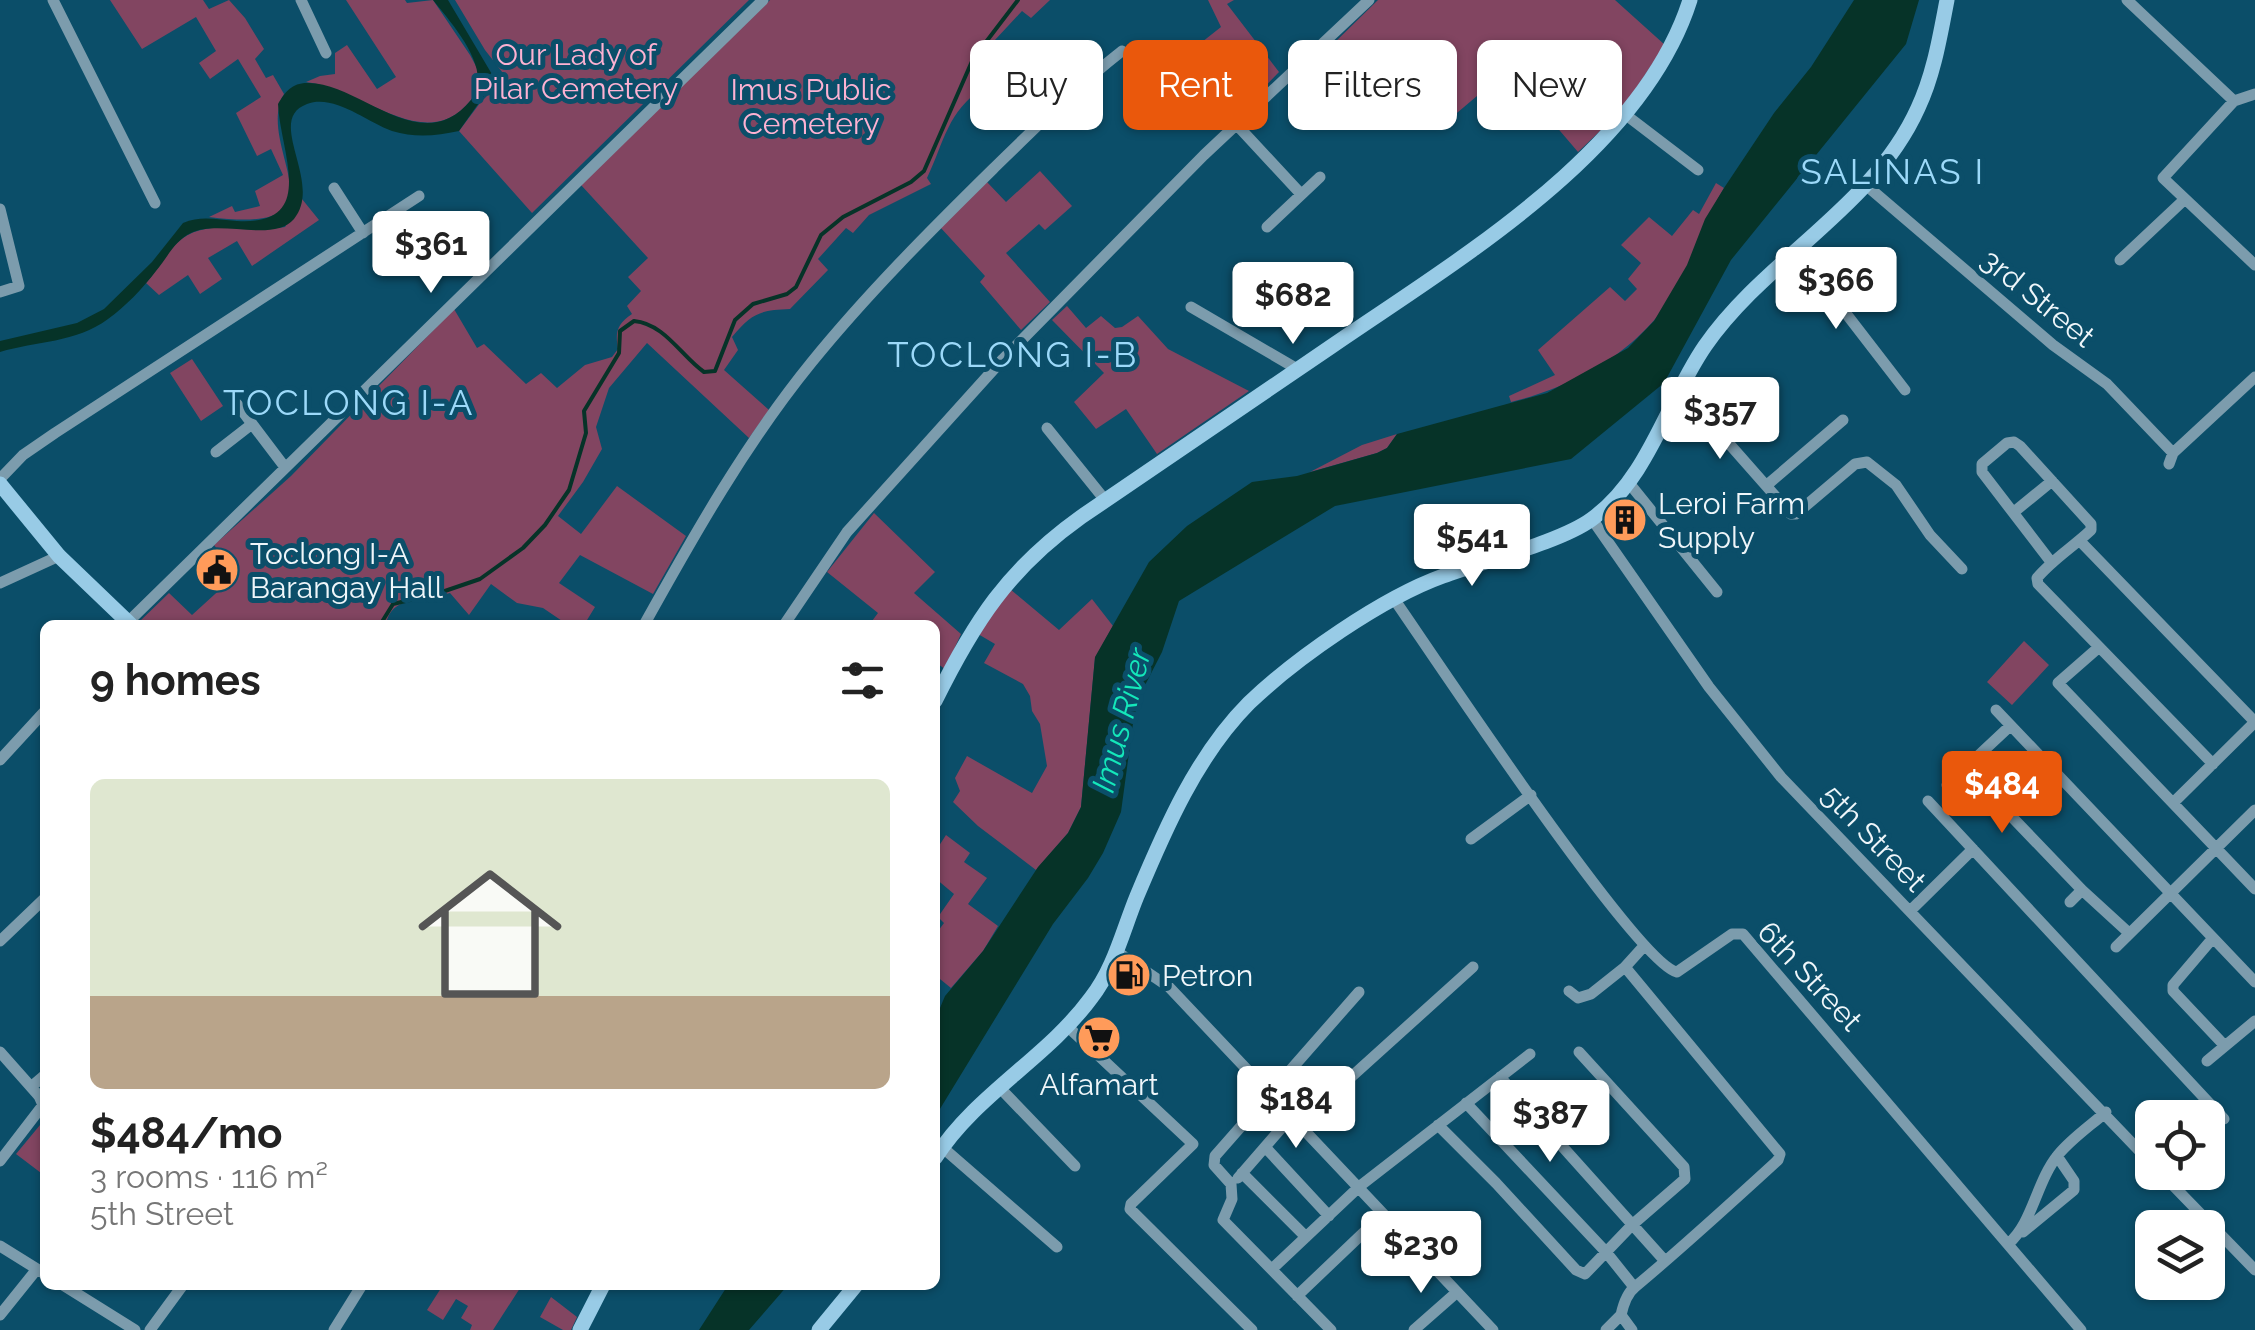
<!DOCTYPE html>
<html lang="en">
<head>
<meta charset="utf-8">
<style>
	:root { --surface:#fff; --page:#f2f2f2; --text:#222; --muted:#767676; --accent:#ea580c }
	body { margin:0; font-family:Raleway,sans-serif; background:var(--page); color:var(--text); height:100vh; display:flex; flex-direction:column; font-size:38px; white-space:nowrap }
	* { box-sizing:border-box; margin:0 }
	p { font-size:32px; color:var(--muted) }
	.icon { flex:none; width:55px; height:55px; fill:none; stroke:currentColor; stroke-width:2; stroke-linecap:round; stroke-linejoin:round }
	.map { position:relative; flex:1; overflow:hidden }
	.details { position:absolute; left:40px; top:620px; width:900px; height:670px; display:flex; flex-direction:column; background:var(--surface); border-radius:15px; box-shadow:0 2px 8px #0004 }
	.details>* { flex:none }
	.banner { position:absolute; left:970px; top:40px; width:950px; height:90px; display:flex; gap:20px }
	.tools { position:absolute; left:2135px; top:1100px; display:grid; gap:20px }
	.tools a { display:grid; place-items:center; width:90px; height:90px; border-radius:15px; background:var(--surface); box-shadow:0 2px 8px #0004; font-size:50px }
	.price { position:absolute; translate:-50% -85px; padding:0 22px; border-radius:10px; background:#fff; color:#222; font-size:32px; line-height:65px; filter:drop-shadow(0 2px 5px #0008) }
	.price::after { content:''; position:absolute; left:50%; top:60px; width:30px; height:22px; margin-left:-15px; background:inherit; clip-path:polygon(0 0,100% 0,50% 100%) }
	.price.active { background:var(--accent); color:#fff }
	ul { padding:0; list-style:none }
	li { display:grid; align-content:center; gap:20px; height:530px; padding:0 50px }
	li span { display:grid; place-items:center; height:310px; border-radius:15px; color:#555 }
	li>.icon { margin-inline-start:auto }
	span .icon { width:180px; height:180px; fill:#fffc; stroke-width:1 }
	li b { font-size:42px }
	h2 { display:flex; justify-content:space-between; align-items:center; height:120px; padding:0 50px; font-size:42px }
	.tag { padding:0 35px; border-radius:15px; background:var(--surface); box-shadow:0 2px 8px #0004; font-size:35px; line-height:90px }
	.tag.active { background:var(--accent); color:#fff }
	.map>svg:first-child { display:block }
	.green { fill:#824561 }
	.water { fill:#063328 }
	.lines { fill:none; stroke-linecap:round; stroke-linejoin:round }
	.stream { stroke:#063328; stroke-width:4 }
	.street { stroke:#7c9cad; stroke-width:11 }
	.secondary { stroke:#98cbe6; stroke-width:15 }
	.labels { text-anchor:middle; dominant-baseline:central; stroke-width:10; stroke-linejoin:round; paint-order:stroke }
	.park-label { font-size:30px; fill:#fdb2d2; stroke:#0b4e69 }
	.street-label { font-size:30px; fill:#eff6fa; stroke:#0b4e69 }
	.poi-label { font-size:30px; fill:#eff6fa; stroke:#0b4e69; text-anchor:start }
	.water-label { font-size:32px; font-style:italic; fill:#14e7ba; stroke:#0b4e69 }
	.quarter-label { font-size:35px; letter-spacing:2.5px; fill:#9cd9f9; stroke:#0b4e69 }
</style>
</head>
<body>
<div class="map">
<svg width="2255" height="1330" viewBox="0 0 2255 1330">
	<rect width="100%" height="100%" fill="#0b4e69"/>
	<path class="green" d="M110,0h93l6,9 20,-9 16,18 19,31 -9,10 11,19 7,-3 11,19c-31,53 71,142 -75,123l23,-11 3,6 25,-6 -5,-15 28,-16 -12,-26 -14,7 -21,-43 25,-16 -23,-38 -28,20 -11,-16 17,-12 -20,-34 -54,32z
		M346,0h59l2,3 26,-3 37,55 7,13 3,18c-45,81 -113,3 -174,-4l14,-6 15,-2v-21l12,-8 30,44 19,-12z
		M455,0h294l-217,213 -73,-82 21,-28 26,-26 -21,-27z
		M770,0h280l-19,18 -9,-7 -28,30 -10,46c-37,25 -39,53 -57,91l4,6 -62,31 -16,18 -7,-5 -28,31 10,11 -38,39c-30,1 -38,4 -58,28l6,13 -14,20 45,40 -20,28 -102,-95 -38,45 -13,39 6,22 -19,33 -25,34 23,18 36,-48 69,50 -33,58 -73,-39 -21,28 36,24 -11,18h-16l-25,-17 -26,-5 -26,-19 -22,31 -19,-22c-24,7 -60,2 -64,32h-244l-3,-3 30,-29 23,22 45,-41 -23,-29 77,-69 163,-167 23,39 7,-4 42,40 15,-11 16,15 28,-23 27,-8 6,-8c-3,-17 -1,-25 14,-35l-5,-8 14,-15 -13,-14 20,-19 -67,-73z
		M1208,0h26l-7,4 52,68 -28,29 -22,-25 -20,16 -26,-35 38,-30z
		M1378,0h237l50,45 -45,67 -42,40 -35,-41 -7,5 -22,-25 -24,20 -13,-15 -39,33 -10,-12 -17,13 -82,-82z
		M1040,171l32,35 -27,24 -6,-6 -33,29 44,49 -29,28 -41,-48 5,-6 -45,-49 47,-45 19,20z
		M1716,183l8,5c-15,26 -26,50 -36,77 -30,75 -103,119 -177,137l-2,-6 46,-21 -17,-25 72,-63 15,14 12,-12 -9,-10 13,-16 -20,-18 28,-28 23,19 21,-26 6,4z
		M302,199l17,21 -67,46 -15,-25 -29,17 14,21 -22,15 -12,-19 -29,20 -13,-12c11,-12 19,-28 30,-39 29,-29 73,-10 109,-17z
		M1067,306l19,22 15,-12 14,12 7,-1 16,-11 30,33 81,42 -92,63 -31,-45 -30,20 -22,-27 30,-29 -52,-53z
		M192,359l31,47 -22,15 -31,-48z
		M1397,434l-10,14 -10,5 -67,19 52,-27z
		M874,513l61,59 -21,21 47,41 -16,35 -10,-7v-37h-66l9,-12 -51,-41z
		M1010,589l49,41 33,-31 21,27 -18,32 -14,149 -13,26 -32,37 -58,-44 -25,-24 7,-11 -5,-13 12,-22 65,37 15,-27 -7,-42 -8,-13 -2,-15 -7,-12 -39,-21 11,-19 -17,-10z
		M2024,641l25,24 -37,40 -25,-23z
		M946,835l24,18 -6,9 23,16 -19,26 30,22 -15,25 -32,37 -16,-13v-40l9,-12 -6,-6 16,-23 -19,-16v-26z
		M45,1119v57l-29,-22z
		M443,1285h79l-29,45h-23l2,-5 -11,-7 7,-12 -12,-7 -13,21 -16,-10z
		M551,1297l26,20 -6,13h-8l-23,-13z"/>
	<path class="water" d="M433,0h15l45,76v7l-34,48c-23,5 -44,7 -67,0 -26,-9 -57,-37 -85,-27 -43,16 17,78 -13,115 -20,24 -74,0 -103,14 -17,8 -23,24 -35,38 -14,18 -30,35 -48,48 -32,24 -72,22 -108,33v-11l77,-18 27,-14 48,-47 31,-39c19,-8 34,-3 54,-2 82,5 43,-69 41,-117 7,-12 14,-21 29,-21 52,-2 114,78 164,17 24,-29 -19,-76 -38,-100z
		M1854,0h65l-13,44 -175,216 -67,123 -93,76 -236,47 -156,95 -17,51 -20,39 -8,25 -13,96 -18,41 -15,25 -35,46 -118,193v-97l10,-24 38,-45 55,-84 30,-34 13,-26 14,-150 54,-95 38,-36 65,-44 45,-6 80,-23 10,-5 10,-14 150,-41 81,-45 26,-27 33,-56 18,-46 19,-31 50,-75 37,-46z
		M728,1285h60l-39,45h-50z"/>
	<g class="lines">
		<path class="stream" d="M380,625l13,-21 46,-11 41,-14 43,-31 22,-23 24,-35 17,-57 -2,-22 35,-58 1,-22 14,-10c31,3 47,35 70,51l11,-1 20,-51 18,-16 34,-10 9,-7 25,-52 22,-18 68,-35 13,-11 49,-112 45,-59"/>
		<path class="street" d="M53,0l102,203
			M301,0l25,53
			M2127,0l107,101 -71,77 92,87
			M2234,101l21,-7
			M1626,115l72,55
			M1236,124l64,69
			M1867,186l186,159 54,39 66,69
			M334,188l29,45
			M0,209l19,77 -19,6
			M1267,227l53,-50
			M1797,250l108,140
			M2120,260l65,-61
			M1191,307l108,63
			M1680,388l111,126h5l59,-50 12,-2 29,23 34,50 32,34
			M237,404l47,62
			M1047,428l58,72
			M216,452l36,-28
			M2169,464l4,-11 82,-76
			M0,479l23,-24 32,-22 364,-237
			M1629,483l88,109
			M1767,485l76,-65
			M2014,512l38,-31
			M1592,519l117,168 72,90 371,387
			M2080,541l175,181
			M2051,562l-69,-90v-8l25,-21 7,-1 6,4 71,78v6c-18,17 -38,29 -54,48l1,6 175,180
			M0,583l59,-27
			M1394,599c37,53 243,365 283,373l55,-38h11l338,396
			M125,625l638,-625
			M644,625c50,-90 102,-182 167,-262 56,-69 119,-132 182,-194 42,-41 83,-82 129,-118
			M784,625l63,-93 156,-173 201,-204 165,-155
			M2098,648l-40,35 197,206
			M1996,710l259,272
			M0,760l45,-49
			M1965,768l117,122 -12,12
			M1947,785l63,-59
			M1928,801l296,318
			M2173,803l82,-81
			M1471,839l60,-44
			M2082,890l47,43
			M1910,911l63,-62
			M2213,938l-40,47v6l51,54
			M0,941l45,-43
			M2116,947l139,-137
			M1116,951l53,36 324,343
			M1569,991l9,7 13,-4 34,-27
			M1068,1027l125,117 -62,60 -1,5 122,121
			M0,1052l39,44 4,9 -43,56
			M2207,1061l48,-40
			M1500,1077l165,184
			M31,1087l14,-12
			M999,1087l76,79
			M1466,1103l140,149 28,35
			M1298,1125l175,-158
			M1438,1125l58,58 80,87 9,4 47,-49 53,-46 -1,-12 -105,-115
			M942,1147l115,100
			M1266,1148l63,68
			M2160,1172l95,98
			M1242,1173l64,64
			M1238,1178l53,-61
			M1231,1184l-17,-19 1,-9 144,-164
			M1231,1184l1,15 -9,21 108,110
			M2023,1232l51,-42v-9l-17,-25
			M2008,1244c25,-21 28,-62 50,-89 13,-16 32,-29 48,-43
			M0,1246l45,28
			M1272,1269l88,-83 170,-132
			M63,1285l72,45
			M1297,1296l84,-80
			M0,1315l37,-46
			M150,1330l33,-45
			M334,1330l28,-45
			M1414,1330l42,-37
			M1606,1330l15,-15
			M1632,1330l-11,-15c2,-9 6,-22 14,-28 48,-40 96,-84 143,-127l2,-6 -155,-187 19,-21"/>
		<path class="secondary" d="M0,484l59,72 72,69
			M935,701c39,-79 73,-132 146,-184 83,-57 167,-113 251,-171 125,-86 310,-194 358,-346
			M935,1158c41,-64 112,-100 156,-160 23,-29 32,-68 46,-102 28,-67 60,-141 112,-193 47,-45 133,-105 194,-127 40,-15 118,-34 149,-57 57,-41 75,-118 113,-173 61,-88 168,-138 213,-238 16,-34 22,-72 29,-108
			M580,1330l23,-45
			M819,1330l37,-45"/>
	</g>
	<defs>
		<symbol id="building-disc" viewBox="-11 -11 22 22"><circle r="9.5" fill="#ff9b5a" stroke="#0b4e69"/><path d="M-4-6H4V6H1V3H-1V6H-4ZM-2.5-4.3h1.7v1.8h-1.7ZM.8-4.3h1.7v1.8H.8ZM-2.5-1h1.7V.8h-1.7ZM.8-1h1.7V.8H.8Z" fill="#111"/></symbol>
		<symbol id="civic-disc" viewBox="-11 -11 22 22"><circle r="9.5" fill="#ff9b5a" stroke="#0b4e69"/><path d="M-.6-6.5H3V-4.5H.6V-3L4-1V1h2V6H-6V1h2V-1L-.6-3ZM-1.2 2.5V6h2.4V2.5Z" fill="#111"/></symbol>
		<symbol id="fuel-disc" viewBox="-11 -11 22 22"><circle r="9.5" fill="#ff9b5a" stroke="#0b4e69"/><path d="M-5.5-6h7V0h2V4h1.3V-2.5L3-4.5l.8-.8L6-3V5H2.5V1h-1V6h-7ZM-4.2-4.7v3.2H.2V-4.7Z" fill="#111"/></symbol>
		<symbol id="supermarket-disc" viewBox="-11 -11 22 22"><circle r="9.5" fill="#ff9b5a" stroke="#0b4e69"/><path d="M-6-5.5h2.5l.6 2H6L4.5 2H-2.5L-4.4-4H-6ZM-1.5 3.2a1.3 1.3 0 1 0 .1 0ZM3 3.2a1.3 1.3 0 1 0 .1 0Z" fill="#111"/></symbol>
	</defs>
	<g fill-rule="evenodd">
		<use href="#building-disc" x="1600" y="495" width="50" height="50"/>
		<use href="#civic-disc" x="192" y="545" width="50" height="50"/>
		<use href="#fuel-disc" x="1104" y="950" width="50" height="50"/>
		<use href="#supermarket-disc" x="1074" y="1013" width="50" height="50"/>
	</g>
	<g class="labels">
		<g class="park-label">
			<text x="576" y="54">Our Lady of<tspan x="576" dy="34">Pilar Cemetery</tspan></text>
			<text x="811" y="89">Imus Public<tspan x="811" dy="34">Cemetery</tspan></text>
		</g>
		<g class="street-label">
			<text transform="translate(2038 298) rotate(39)">3rd Street</text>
			<text transform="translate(1874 838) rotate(46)">5th Street</text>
			<text transform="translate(1810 976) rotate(47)">6th Street</text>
		</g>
		<g class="poi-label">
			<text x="1658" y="503">Leroi Farm<tspan x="1658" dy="34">Supply</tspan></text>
			<text x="250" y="553">Toclong I-A<tspan x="250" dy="34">Barangay Hall</tspan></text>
			<text x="1162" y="975">Petron</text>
			<text x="1099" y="1084" text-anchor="middle">Alfamart</text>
		</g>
		<g class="water-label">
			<text transform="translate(1121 720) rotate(-75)">Imus River</text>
		</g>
		<g class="quarter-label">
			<text x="1893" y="171">SALINAS I</text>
			<text x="1013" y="354">TOCLONG I-B</text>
			<text x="349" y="402">TOCLONG I-A</text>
		</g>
	</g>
</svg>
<div class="tools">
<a><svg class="icon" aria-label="locate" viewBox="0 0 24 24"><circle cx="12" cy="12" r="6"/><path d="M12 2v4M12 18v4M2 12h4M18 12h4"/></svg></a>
<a><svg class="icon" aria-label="layers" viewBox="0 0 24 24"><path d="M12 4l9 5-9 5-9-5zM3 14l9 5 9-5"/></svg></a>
</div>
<b class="price" style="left:431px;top:296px">$361</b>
<b class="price" style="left:1836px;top:332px">$366</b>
<b class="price" style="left:1293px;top:347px">$682</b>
<b class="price" style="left:1720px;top:462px">$357</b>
<b class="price" style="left:1472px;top:589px">$541</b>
<b class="price active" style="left:2002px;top:836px">$484</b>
<b class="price" style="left:1296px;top:1151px">$184</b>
<b class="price" style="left:1550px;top:1165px">$387</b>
<b class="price" style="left:1421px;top:1296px">$230</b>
<div class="banner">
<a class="tag">Buy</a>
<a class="tag active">Rent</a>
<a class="tag">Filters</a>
<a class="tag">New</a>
</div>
<section class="details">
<h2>9 homes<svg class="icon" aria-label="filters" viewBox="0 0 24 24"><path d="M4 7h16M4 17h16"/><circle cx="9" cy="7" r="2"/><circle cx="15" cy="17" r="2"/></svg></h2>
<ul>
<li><span style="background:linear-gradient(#dfe7d0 70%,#b9a48a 0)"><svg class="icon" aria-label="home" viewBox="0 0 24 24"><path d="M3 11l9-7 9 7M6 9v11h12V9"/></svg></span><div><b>$484/mo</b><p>3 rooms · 116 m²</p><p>5th Street</p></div></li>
</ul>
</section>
</div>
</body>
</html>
